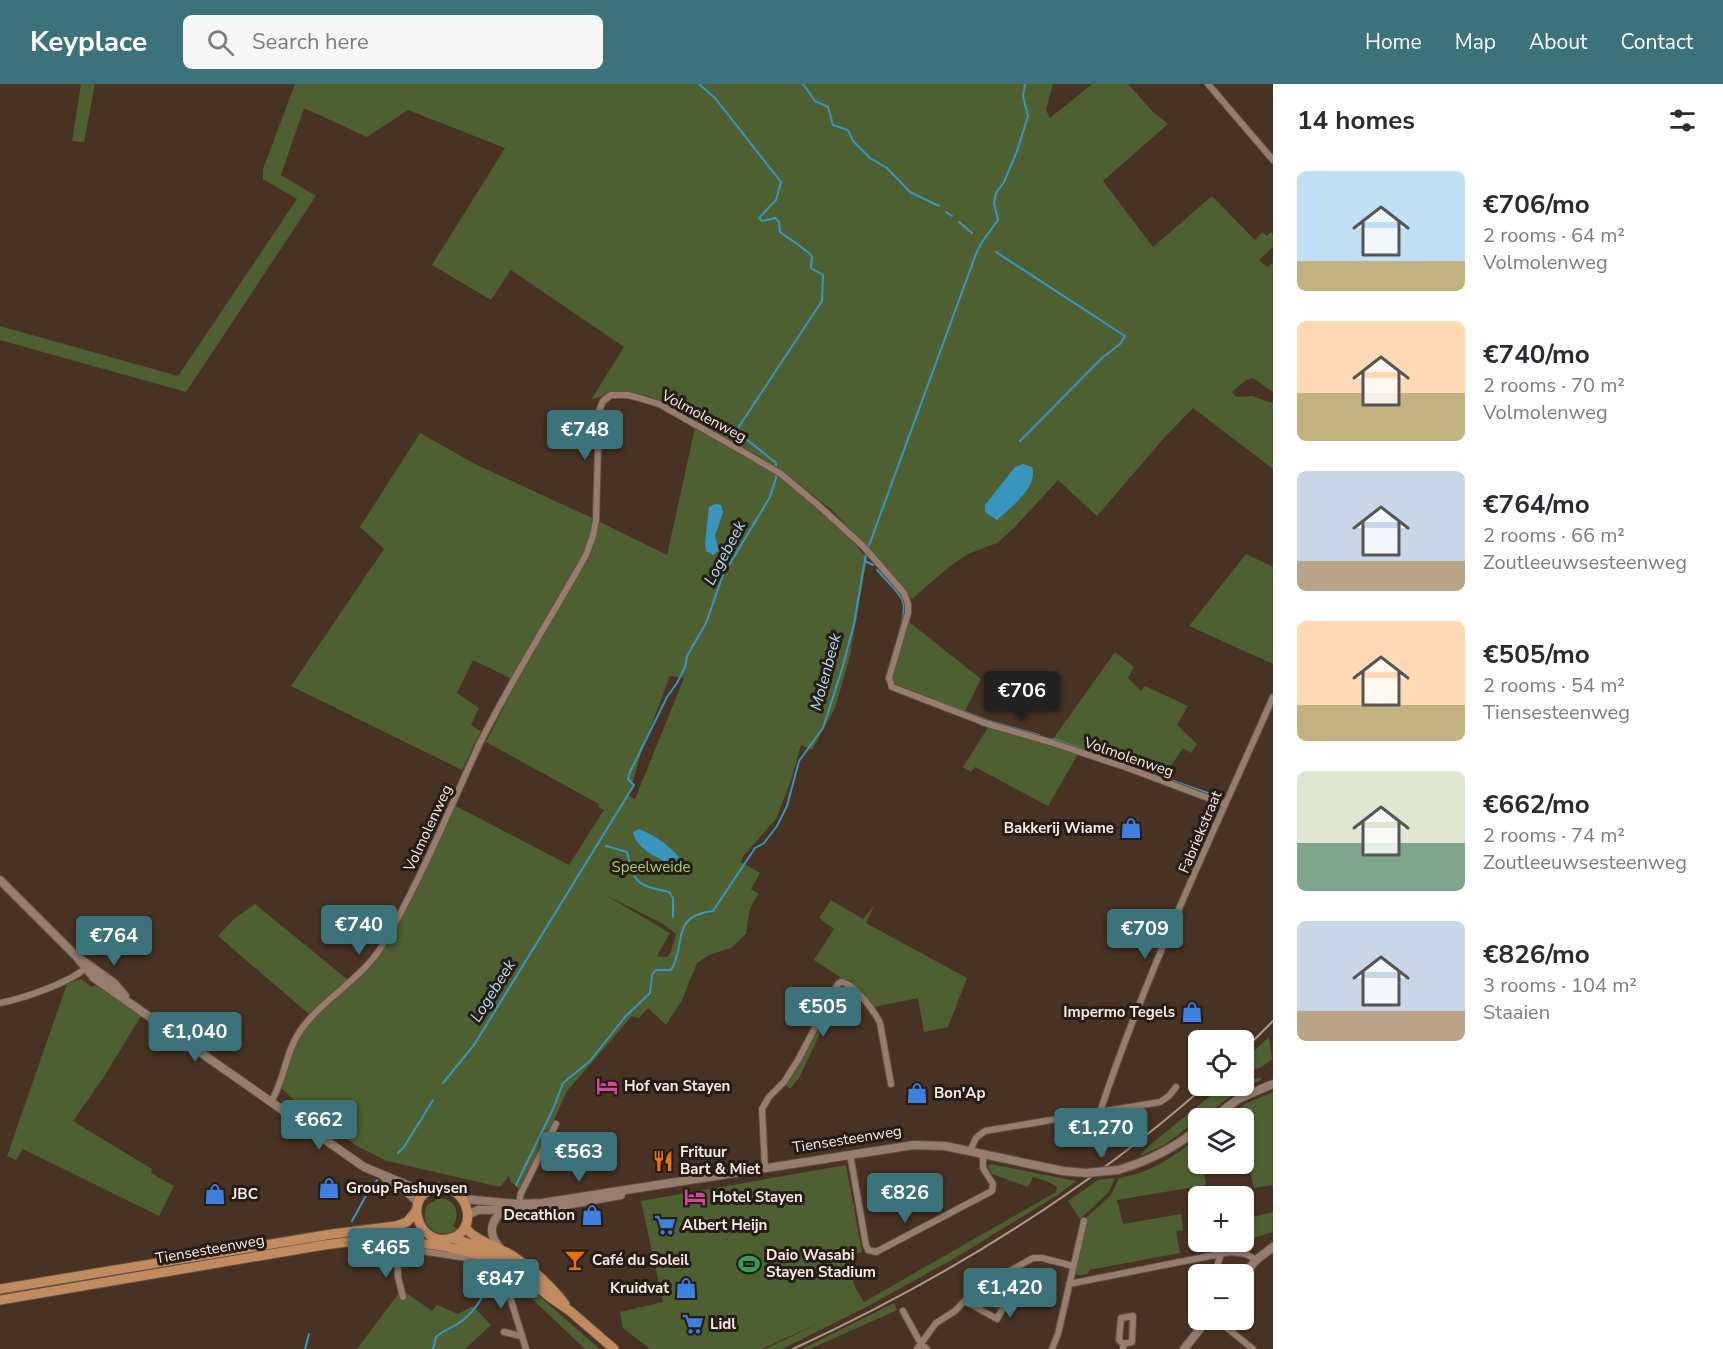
<!DOCTYPE html>
<html lang="en">
<head>
<meta charset="utf-8">
<style>
	:root { --surface:#fff; --page:#f7f7f7; --text:#2b2b33; --muted:#7c7c81; --accent:#3c737a }
	body { margin:0; font-family:"Nunito Sans",sans-serif; background:var(--page); color:var(--text); height:100vh; display:flex; flex-direction:column; font-size:22px; white-space:nowrap }
	* { box-sizing:border-box; margin:0 }
	p { font-size:20px; color:var(--muted) }
	.icon { flex:none; width:33px; height:33px; fill:none; stroke:currentColor; stroke-width:2; stroke-linecap:round; stroke-linejoin:round }
	.map { position:relative; flex:1; overflow:hidden }
	.drawer { display:flex; flex-direction:column; background:var(--surface); width:450px }
	.drawer>* { flex:none }
	.fabs { position:absolute; left:1188px; top:946px; display:grid; gap:12px }
	.fabs a { display:grid; place-items:center; width:66px; height:66px; border-radius:9px; background:var(--surface); box-shadow:0 2px 4px #0004; font-size:30px }
	.price { position:absolute; translate:-50% -51px; padding:0 14px; border-radius:6px; background:var(--accent); color:#fff; font-size:20px; line-height:39px; filter:drop-shadow(0 2px 3px #0008) }
	.price::after { content:''; position:absolute; left:50%; top:36px; width:18px; height:14px; margin-left:-9px; background:inherit; clip-path:polygon(0 0,100% 0,50% 100%) }
	.price.selected { background:#222; color:#fff }
	ul { padding:0; list-style:none }
	li { display:flex; align-items:center; gap:18px; height:150px; padding:0 24px }
	li span { display:grid; place-items:center; flex:none; width:168px; height:120px; border-radius:9px; color:#555 }
	li>.icon { margin-inline-start:auto }
	span .icon { width:72px; height:72px; fill:#fffc; stroke-width:1 }
	li b { font-size:26px }
	h2 { display:flex; justify-content:space-between; align-items:center; height:72px; padding:0 24px; font-size:26px }
	header { display:flex; align-items:center; gap:36px; box-sizing:border-box; height:84px; padding:0 30px; background:var(--accent); color:#fff }
	header strong { font-size:28px }
	nav { display:flex; gap:33px; margin-inline-start:auto; font-size:21px }
	.search { width:420px; height:54px; background:var(--page); display:flex; align-items:center; gap:15px; box-sizing:border-box; padding:0 21px; border-radius:9px; color:var(--muted); font-size:22px }
	main { display:flex; flex:1; min-height:0 }
	.map>svg:first-child { display:block }
	.green { fill:#4e6031; fill-rule:evenodd }
	.water { fill:#3896be }
	.lines { fill:none; stroke-linecap:round; stroke-linejoin:round }
	.stream { stroke:#3896be; stroke-width:2 }
	.minor-casing { stroke:#625043; stroke-width:8 }
	.tertiary-casing { stroke:#625043; stroke-width:10 }
	.secondary-casing { stroke:#625043; stroke-width:10 }
	.primary-casing { stroke:#625043; stroke-width:11 }
	.minor { stroke:#977d6d; stroke-width:6 }
	.tertiary { stroke:#977d6d; stroke-width:8 }
	.secondary { stroke:#977d6d; stroke-width:8 }
	.primary { stroke:#c28a5f; stroke-width:9 }
	.rail { stroke:#aa988c; stroke-width:2 }
	.secondary-bridge-casing { stroke:#625043; stroke-width:10; stroke-linecap:butt }
	.secondary-bridge { stroke:#977d6d; stroke-width:8 }
	.labels { text-anchor:middle; dominant-baseline:central; stroke-width:6; stroke-linejoin:round; paint-order:stroke }
	.street-label { font-size:15px; fill:#faebe2; stroke:#261c16 }
	.poi-label { font-size:15px; font-weight:bold; fill:#faebe2; stroke:#261c16; text-anchor:start }
	.park-label { font-size:15px; fill:#aacf6b; stroke:#261c16 }
	.water-label { font-size:16px; font-style:italic; fill:#b4dff5; stroke:#261c16 }
</style>
</head>
<body>
<header>
<strong>Keyplace</strong>
<div class="search"><svg class="icon" aria-label="search" viewBox="0 0 24 24"><circle cx="10" cy="10" r="6"/><path d="M15 15l6 6"/></svg>Search here</div>
<nav><a>Home</a><a>Map</a><a>About</a><a>Contact</a></nav>
</header>
<main>
<div class="map">
<svg width="1273" height="1265" viewBox="0 0 1273 1265">
	<rect width="100%" height="100%" fill="#483223"/>
	<path class="green" d="M81,0h14l-11,58 -12,-1z
		M295,0h758l-7,26 4,8 42,-34h36l24,27 16,13 -65,57 50,66 59,-51 43,44 7,-8 5,4 4,-4 2,2v13l-14,13 8,7 6,-4v129l-20,-14 -7,2 -14,12 4,5 16,-1 21,7v66l-80,-61 -29,30 -67,78 -39,-36 -44,48 -17,15 -29,11 -19,13 -37,32 -36,-43 -44,-46 -50,-39 -21,-14 -113,-61 -30,-5 -27,9 33,-53 -113,-77 -20,30 -59,-35 73,-117 -97,-38 -41,27 -63,-29 -23,67 35,21 -130,196 -186,-52v-14l178,50 119,-177 -34,-20v-10z
		M695,344c27,15 56,28 81,45 34,23 65,55 91,85l-17,98 -15,52 -23,42 -11,-5 -10,35 -15,39 -32,36 -3,7 19,11 -9,16 8,5c-12,15 -10,22 -13,40l-15,14 -22,7 -12,8 -15,37 -16,25 -18,-17 -9,10 -7,-2 -65,75 -27,60 -19,36 -2,2 -8,-7 -2,-6 -9,11 -113,-26 -32,-16 -60,-44 -14,-13 11,-38 15,-26 43,-41 20,-15 10,-16 74,-147 115,60 35,-55 -6,-3 1,-3 -113,-62 35,-69 66,-112 6,-16 5,-24 69,34zM670,592l14,2 -49,121 -6,-3 12,-43zM604,810l59,30 13,10 -5,18 -4,5 -10,-1 13,-23z
		M420,349l57,32 115,53 -3,25 -7,14 -70,122 -39,-19 -16,33 22,15 -8,17 10,6 -19,39 -171,-84 93,-137 -24,-22z
		M1246,470l27,13v97l-84,-38z
		M908,537l73,58 -17,34 -67,-28 -4,-3v-6z
		M1115,568l19,15 -6,11 13,13 4,-5 43,20 -11,19 20,19 -6,9 -8,-5 -20,30 -110,-39z
		M989,642l89,28 -30,52 -73,-39 -4,5 -8,-5z
		M831,816l32,19 11,-13 -8,17 101,55 -19,49 -24,5 -6,-34 -44,9 -22,-25 -6,-3 -47,99 -9,11 -4,-4 13,-22 41,-86 -26,-17 20,-31 -15,-11z
		M255,820l93,76 -38,35 -92,-79 16,-17z
		M81,895l11,8 6,-3 43,32 -36,59 -32,46 79,48 -1,4 23,13 -15,30 -136,-67 -7,11 -9,-4 60,-172z
		M1269,953l3,22 -9,7 -19,9v-15z
		M1257,994h4v2l-27,14 -70,51 -24,11 5,-7 65,-53 34,-10v-2z
		M1273,1008v93l-19,3 -4,-16 -12,2 -1,-10h7v-45h-20l21,-15z
		M1198,1053v27h5l3,21 -89,15 6,24 58,-10 2,16 -7,1 4,22 -91,17 -1,4 -8,1 -6,-1v-4l12,-52 25,-23 8,-17c31,-5 55,-21 79,-41z
		M990,1080l86,17 -20,15 -101,62 -85,47 -88,44h-17l57,-27 -61,27h-111l-27,-21 -3,-16 43,-10 -22,-101 205,-36 16,87 -13,4 5,29 10,17 192,-110 1,-5 -8,-5 -16,-5 -5,10 -36,-13 -4,-8z
		M1115,1094l-6,14 -29,27 -12,-18 30,-21z
		M439,1114c16,1 22,14 14,28l4,3c-19,13 -39,-4 -30,-24z
		M1273,1128v20l-29,9v-22z
		M1004,1192h6l4,6 -3,5 -5,-2 -5,9 5,3 -8,13 -24,-14 2,-4z
		M533,1207l67,58h-15l-57,-54z
		M405,1208l27,19 5,-6 21,9 15,-8 18,19 -26,24h-108l42,-56z
		M894,1219l3,7 -87,39h-8z"/>
	<path class="water" d="M1023,380l9,3c7,20 -22,41 -35,53l-12,-8v-7l30,-38z
		M716,420l5,1 2,7 -8,24 4,15 -6,4 -7,-4 -1,-9 4,-35z
		M639,745c19,7 34,20 46,35l-6,4c-16,-9 -41,-15 -46,-36z"/>
	<g class="lines">
		<path class="stream" d="M803,0l12,17 13,6 5,18 15,5 5,11 17,17 17,10 23,24 29,14
			M946,128l6,4
			M959,138l13,11
			M996,168l129,84 -5,8 -18,14 -82,83
			M868,464l108,-294 6,-12 16,-22 -4,-17 2,-10 8,-11 13,-31 11,-35 -5,-20 2,-12
			M865,477l8,4
			M877,486c8,9 19,19 25,29 7,14 -8,51 -12,66
			M934,616l55,21 50,14
			M1053,655l166,58
			M606,762l21,6c8,33 10,33 42,40l4,6v19
			M443,999l31,-38 160,-260 -6,-6 2,-7 37,-75 10,-14 8,-16 2,-11 19,-33 17,-48 47,-78 6,-19v-15l-40,-32 86,-130 1,-26 -12,-7c0,-4 1,-7 1,-11 -1,-5 -26,-20 -32,-25l-1,-10 -4,-4 -13,3 -3,-3 17,-18 5,-18 -66,-84 -16,-14
			M398,1069l6,-6 29,-47
			M516,1101l37,-76 10,-26 27,-22 35,-44 25,-24 2,-18 4,-5h15c16,-25 -2,-54 42,-59l42,-63 9,-5 13,-17 10,-20 12,-45 24,-33 19,-59 12,-45 12,-70
			M352,1137l17,-31 8,-10
			M305,1265l4,-15
			M433,1265l3,-12c6,-6 13,-8 20,-12 21,-13 30,-32 36,-55"/>
		<defs>
			<path id="minor" d="M1208,0l65,76
				M0,919c25,-5 69,-20 87,-36
				M271,1018c14,-23 14,-49 29,-71 23,-33 61,-51 82,-85 38,-64 66,-134 97,-201 32,-65 72,-127 107,-190l7,-19 3,-16 3,-109 4,-10 8,-6h17l18,5 13,4 90,51 32,19 37,31 46,42 40,46 4,11v9l-19,65 3,9 96,37 62,18 78,26 96,36
				M1100,1028c47,-142 113,-278 173,-415
				M970,1067l6,-13 9,-7 175,-29 9,-6 7,-9
				M1102,1069l7,-42
				M850,1070l16,91 2,5 8,2 116,-61 1,-7 -10,-16v-14
				M765,1084l-3,-59 7,-12 15,-15 14,-22 40,-76 3,-2c13,1 34,30 39,41l11,61
				M518,1123l3,-14 35,-69
				M376,1157l11,5 87,13c17,5 29,11 39,26l-3,12 16,52
				M397,1164l1,29 5,20
				M1214,1191l7,-21
				M1069,1200l161,-32 16,2 10,6
				M965,1217l32,18 20,-36 -8,-12
				M903,1227l18,33 6,5
				M1217,1236l36,29
				M504,1248l17,4
				M917,1265l19,-26 19,-12 19,-20 59,-33h9l31,8
				M1052,1265l6,-15 26,-113
				M1123,1265v-5l-4,-4 2,-22 12,-2 -1,26 -9,2"/>
			<path id="tertiary" d="M0,796l76,76 18,22 270,189 55,23 7,1
				M79,874l35,25 11,13
				M385,1094l23,15 10,9
				M1244,1191l12,-15 17,-13
				M1184,1265l23,-29"/>
			<path id="secondary" d="M1212,1035l26,-20 35,-15
				M1118,1086c31,-9 55,-21 80,-41
				M463,1115l56,5 23,-1 372,-58 31,1 118,25 23,2
				M468,1131l10,-5 65,-1 78,-14
				M499,1163c-11,-14 -9,-25 4,-37"/>
			<path id="primary" d="M439,1103c31,0 41,46 9,52 -31,6 -47,-46 -9,-52z
				M465,1143c10,14 34,20 48,29 20,13 38,30 52,48
				M452,1154l19,6 35,18 45,36 19,13 44,38
				M386,1157c33,1 68,5 99,16
				M0,1205l332,-55 64,-8 11,-4 10,-12
				M0,1216l324,-55 101,-13"/>
		</defs>
		<use href="#minor" class="minor-casing"/>
		<use href="#tertiary" class="tertiary-casing"/>
		<use href="#secondary" class="secondary-casing"/>
		<use href="#primary" class="primary-casing"/>
		<use href="#minor" class="minor"/>
		<use href="#tertiary" class="tertiary"/>
		<use href="#secondary" class="secondary"/>
		<use href="#primary" class="primary"/>
		<path class="rail" d="M1244,966l29,-29
			M793,1265c149,-69 289,-154 412,-263"/>
		<defs>
			<path id="secondary-bridge" d="M1086,1089l32,-3"/>
		</defs>
		<use href="#secondary-bridge" class="secondary-bridge-casing"/>
		<use href="#secondary-bridge" class="secondary-bridge"/>
	</g>
	<defs>
		<symbol id="shop-bare" viewBox="-9 -9 18 18"><path d="M-5-2.5h2.3a2.7 3.5 0 0 1 5.4 0H5L5.5 6h-11ZM-1.5-2.5h3a1.5 2.3 0 0 0-3 0Z" fill="#3f7fe0" stroke="#261c16" stroke-width="2.5" paint-order="stroke"/></symbol>
		<symbol id="hotel-bare" viewBox="-9 -9 18 18"><path d="M-6-4.5h1.5V1H6V5H4.5V3h-9V5H-6ZM-4 0a1.8 1.8 0 1 1 3.6 0ZM.5 0V-2.5h3Q6-2.5 6 0Z" fill="#d1479c" stroke="#261c16" stroke-width="2.5" paint-order="stroke"/></symbol>
		<symbol id="restaurant-bare" viewBox="-9 -9 18 18"><path d="M-5-6h1v4h1v-4h1v4h1v-4h1v5L-1.5 .5V6h-2V.5L-5-1ZM5-6V6H3V1.5H1.5Q1.5-4 5-6Z" fill="#e8710a" stroke="#261c16" stroke-width="2.5" paint-order="stroke"/></symbol>
		<symbol id="supermarket-bare" viewBox="-9 -9 18 18"><path d="M-6-5.5h2.5l.6 2H6L4.5 2H-2.5L-4.4-4H-6ZM-1.5 3.2a1.3 1.3 0 1 0 .1 0ZM3 3.2a1.3 1.3 0 1 0 .1 0Z" fill="#3f7fe0" stroke="#261c16" stroke-width="2.5" paint-order="stroke"/></symbol>
		<symbol id="bar-bare" viewBox="-9 -9 18 18"><path d="M-6-5H6L.8 .8V4.5H3.5V6h-7V4.5H-.8V.8Z" fill="#e8710a" stroke="#261c16" stroke-width="2.5" paint-order="stroke"/></symbol>
		<symbol id="stadium-bare" viewBox="-9 -9 18 18"><path d="M0-5a6.5 5 0 1 0 0 10a6.5 5 0 1 0 0-10ZM-3.5-1.8h7v3.6h-7Z" fill="#2e9e5b" stroke="#261c16" stroke-width="2.5" paint-order="stroke"/></symbol>
	</defs>
	<g fill-rule="evenodd">
		<use href="#shop-bare" x="1116" y="729" width="30" height="30"/>
		<use href="#shop-bare" x="1177" y="913" width="30" height="30"/>
		<use href="#hotel-bare" x="592" y="987" width="30" height="30"/>
		<use href="#shop-bare" x="902" y="994" width="30" height="30"/>
		<use href="#restaurant-bare" x="648" y="1062" width="30" height="30"/>
		<use href="#shop-bare" x="314" y="1089" width="30" height="30"/>
		<use href="#shop-bare" x="200" y="1095" width="30" height="30"/>
		<use href="#hotel-bare" x="680" y="1098" width="30" height="30"/>
		<use href="#shop-bare" x="577" y="1116" width="30" height="30"/>
		<use href="#supermarket-bare" x="650" y="1126" width="30" height="30"/>
		<use href="#bar-bare" x="560" y="1161" width="30" height="30"/>
		<use href="#stadium-bare" x="734" y="1165" width="30" height="30"/>
		<use href="#shop-bare" x="671" y="1189" width="30" height="30"/>
		<use href="#supermarket-bare" x="678" y="1225" width="30" height="30"/>
	</g>
	<g class="labels">
		<g class="street-label">
			<text transform="translate(704 332) rotate(28)">Volmolenweg</text>
			<text transform="translate(1129 673) rotate(19)">Volmolenweg</text>
			<text transform="translate(428 744) rotate(-65)">Volmolenweg</text>
			<text transform="translate(1200 748) rotate(-67)">Fabriekstraat</text>
			<text transform="translate(847 1055) rotate(-9)">Tiensesteenweg</text>
			<text transform="translate(210 1165) rotate(-10)">Tiensesteenweg</text>
		</g>
		<g class="poi-label">
			<text x="1114" y="744" text-anchor="end">Bakkerij Wiame</text>
			<text x="1175" y="928" text-anchor="end">Impermo Tegels</text>
			<text x="624" y="1002">Hof van Stayen</text>
			<text x="934" y="1009">Bon'Ap</text>
			<text x="680" y="1068">Frituur<tspan x="680" dy="17">Bart &amp; Miet</tspan></text>
			<text x="346" y="1104">Group Pashuysen</text>
			<text x="232" y="1110">JBC</text>
			<text x="712" y="1113">Hotel Stayen</text>
			<text x="575" y="1131" text-anchor="end">Decathlon</text>
			<text x="682" y="1141">Albert Heijn</text>
			<text x="766" y="1171">Daio Wasabi<tspan x="766" dy="17">Stayen Stadium</tspan></text>
			<text x="592" y="1176">Café du Soleil</text>
			<text x="669" y="1204" text-anchor="end">Kruidvat</text>
			<text x="710" y="1240">Lidl</text>
		</g>
		<g class="park-label">
			<text x="651" y="783">Speelweide</text>
		</g>
		<g class="water-label">
			<text transform="translate(725 469) rotate(-62)">Logebeek</text>
			<text transform="translate(826 588) rotate(-75)">Molenbeek</text>
			<text transform="translate(493 907) rotate(-58)">Logebeek</text>
		</g>
	</g>
</svg>
<div class="fabs">
<a><svg class="icon" aria-label="locate" viewBox="0 0 24 24"><circle cx="12" cy="12" r="6"/><path d="M12 2v4M12 18v4M2 12h4M18 12h4"/></svg></a>
<a><svg class="icon" aria-label="layers" viewBox="0 0 24 24"><path d="M12 4l9 5-9 5-9-5zM3 14l9 5 9-5"/></svg></a>
<a>+</a>
<a>−</a>
</div>
<b class="price" style="left:585px;top:377px">€748</b>
<b class="price selected" style="left:1022px;top:638px">€706</b>
<b class="price" style="left:359px;top:872px">€740</b>
<b class="price" style="left:1145px;top:876px">€709</b>
<b class="price" style="left:114px;top:883px">€764</b>
<b class="price" style="left:823px;top:954px">€505</b>
<b class="price" style="left:195px;top:979px">€1,040</b>
<b class="price" style="left:319px;top:1067px">€662</b>
<b class="price" style="left:1101px;top:1075px">€1,270</b>
<b class="price" style="left:579px;top:1099px">€563</b>
<b class="price" style="left:905px;top:1140px">€826</b>
<b class="price" style="left:386px;top:1195px">€465</b>
<b class="price" style="left:501px;top:1226px">€847</b>
<b class="price" style="left:1010px;top:1235px">€1,420</b>
</div>
<section class="drawer">
<h2>14 homes<svg class="icon" aria-label="filters" viewBox="0 0 24 24"><path d="M4 7h16M4 17h16"/><circle cx="9" cy="7" r="2"/><circle cx="15" cy="17" r="2"/></svg></h2>
<ul>
<li><span style="background:linear-gradient(#bfe0f5 75%,#c2b280 0)"><svg class="icon" aria-label="home" viewBox="0 0 24 24"><path d="M3 11l9-7 9 7M6 9v11h12V9"/></svg></span><div><b>€706/mo</b><p>2 rooms · 64 m²</p><p>Volmolenweg</p></div></li>
<li><span style="background:linear-gradient(#ffd9b3 60%,#c2b280 0)"><svg class="icon" aria-label="home" viewBox="0 0 24 24"><path d="M3 11l9-7 9 7M6 9v11h12V9"/></svg></span><div><b>€740/mo</b><p>2 rooms · 70 m²</p><p>Volmolenweg</p></div></li>
<li><span style="background:linear-gradient(#c9d6e8 75%,#b9a48a 0)"><svg class="icon" aria-label="home" viewBox="0 0 24 24"><path d="M3 11l9-7 9 7M6 9v11h12V9"/></svg></span><div><b>€764/mo</b><p>2 rooms · 66 m²</p><p>Zoutleeuwsesteenweg</p></div></li>
<li><span style="background:linear-gradient(#ffd9b3 70%,#c2b280 0)"><svg class="icon" aria-label="home" viewBox="0 0 24 24"><path d="M3 11l9-7 9 7M6 9v11h12V9"/></svg></span><div><b>€505/mo</b><p>2 rooms · 54 m²</p><p>Tiensesteenweg</p></div></li>
<li><span style="background:linear-gradient(#dfe7d0 60%,#7fa58c 0)"><svg class="icon" aria-label="home" viewBox="0 0 24 24"><path d="M3 11l9-7 9 7M6 9v11h12V9"/></svg></span><div><b>€662/mo</b><p>2 rooms · 74 m²</p><p>Zoutleeuwsesteenweg</p></div></li>
<li><span style="background:linear-gradient(#c9d6e8 75%,#b9a48a 0)"><svg class="icon" aria-label="home" viewBox="0 0 24 24"><path d="M3 11l9-7 9 7M6 9v11h12V9"/></svg></span><div><b>€826/mo</b><p>3 rooms · 104 m²</p><p>Staaien</p></div></li>
</ul>
</section>
</main>
</body>
</html>
